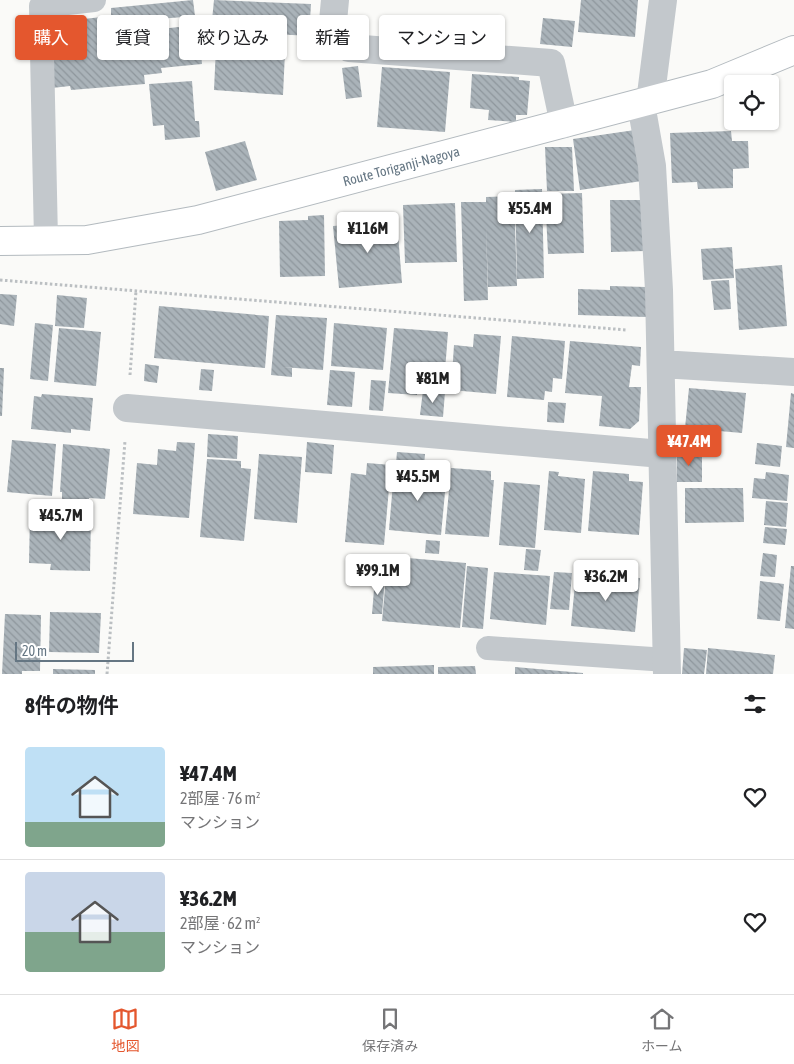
<!DOCTYPE html>
<html lang="ja">
<head>
<meta charset="utf-8">
<style>
	:root { --surface:#fff; --page:#f6f6f6; --text:#202124; --muted:#757577; --line:#e0e0e0; --accent:#e4572e }
	body { margin:0; font-family:"Asap Condensed","Noto Sans JP",sans-serif; background:var(--page); color:var(--text); height:100vh; display:flex; flex-direction:column; font-size:19px; white-space:nowrap }
	* { box-sizing:border-box; margin:0 }
	p { font-size:16px; color:var(--muted) }
	.icon { flex:none; width:28px; height:28px; fill:none; stroke:currentColor; stroke-width:2; stroke-linecap:round; stroke-linejoin:round }
	.map { position:relative; height:674px; overflow:hidden }
	.details { display:flex; flex-direction:column; background:var(--surface); flex:1 }
	.details>* { flex:none }
	.banner { position:absolute; left:15px; top:15px; width:500px; height:45px; display:flex; gap:10px }
	.buttons { position:absolute; left:724px; top:75px; display:grid; gap:10px }
	.buttons a { display:grid; place-items:center; width:55px; height:55px; border-radius:5px; background:var(--surface); box-shadow:0 1px 4px #0004; font-size:25px }
	.scale { position:absolute; left:15px; bottom:12px; width:119px; box-sizing:border-box; padding-left:5px; border:2px solid #657683; border-top:0; font-size:14px; line-height:18px; white-space:nowrap; color:#657683; -webkit-text-stroke:4px #fff; paint-order:stroke }
	.price { position:absolute; translate:-50% -42px; padding:0 11px; border-radius:5px; background:#fff; color:#222; font-size:16px; line-height:32px; filter:drop-shadow(0 1px 2px #0008) }
	.price::after { content:''; position:absolute; left:50%; top:30px; width:15px; height:11px; margin-left:-8px; background:inherit; clip-path:polygon(0 0,100% 0,50% 100%) }
	.price.selected { background:var(--accent); color:#fff }
	ul { padding:0; list-style:none }
	li { display:flex; align-items:center; gap:15px; height:125px; padding:0 25px }
	li+li { border-top:1px solid var(--line) }
	li span { display:grid; place-items:center; flex:none; width:140px; height:100px; border-radius:5px; color:#555 }
	li>.icon { margin-inline-start:auto }
	span .icon { width:60px; height:60px; fill:#fffc; stroke-width:1 }
	li b { font-size:21px }
	h2 { display:flex; justify-content:space-between; align-items:center; height:60px; padding:0 25px; font-size:21px }
	.pill { padding:0 18px; border-radius:5px; background:var(--surface); box-shadow:0 1px 4px #0004; font-size:18px; line-height:45px }
	.pill.selected { background:var(--accent); color:#fff }
	.dock { display:flex; justify-content:space-around; align-items:center; height:70px; border-top:1px solid var(--line); background:var(--surface); font-size:14px; color:var(--muted) }
	.dock a { display:grid; justify-items:center; gap:2px }
	.dock .selected { color:var(--accent) }
	.map>svg:first-child { display:block }
	.building { fill:url(#building-back-hatch) }
	.lines { fill:none; stroke-linecap:round; stroke-linejoin:round }
	.secondary-casing { stroke:#b3babf; stroke-width:30 }
	.path { stroke:#bbbfc2; stroke-width:3; stroke-dasharray:2.5 2.5; stroke-linecap:butt }
	.lane { stroke:#c3c8cc; stroke-width:24 }
	.street { stroke:#c3c8cc; stroke-width:28 }
	.secondary { stroke:#fff; stroke-width:28 }
	.labels { text-anchor:middle; dominant-baseline:central; stroke-width:5; stroke-linejoin:round; paint-order:stroke }
	.street-label { font-size:14px; fill:#657683; stroke:#fff }
</style>
</head>
<body>
<div class="map">
<svg width="794" height="674" viewBox="0 0 794 674">
	<defs>
		<pattern id="building-back-hatch" width="6" height="6" patternUnits="userSpaceOnUse" patternTransform="scale(1.25)"><rect width="6" height="6" fill="#aab3b9"/><path d="M-1 5l2 2M0 0l6 6M5-1l2 2" fill="none" stroke="#8e969c"/></pattern>
	</defs>
	<rect width="100%" height="100%" fill="#fafaf8"/>
	<path class="building" d="M193,0l2,16 -36,3 1,10 38,-4 4,39 -41,4 1,5 -18,2 1,9 -74,6 -1,-4 -18,2 -4,-42h7l-2,-15 13,-1 -1,-9 46,-5v-8z
		M214,0l97,4 -2,32 -98,-6z
		M581,0h57l-3,37 -57,-5z
		M543,18l32,3 -3,26 -32,-3z
		M216,47l69,5 -2,43 -69,-5z
		M358,66l4,31 -16,2 -4,-31z
		M382,67l68,5 -5,60 -68,-5z
		M472,74l47,3v3l11,1 -3,34h-11v7l-28,-2 1,-10 -19,-2z
		M192,81l3,40h4l1,16 -35,3 -1,-15 -11,1 -4,-42z
		M635,130l7,51 -62,9 -7,-51z
		M731,131l1,10h16l1,27 -16,1v19l-35,1 -1,-7 -25,1 -2,-50z
		M245,141l12,39 -41,11 -11,-39z
		M545,147h27l2,44h-27z
		M542,189l2,89 -27,1 -2,-89z
		M582,193l2,60 -36,1 -3,-60z
		M514,196l3,90 -29,1 -2,-62 2,75 -24,1 -3,-99h25v-5z
		M610,200h33l2,51 -34,1z
		M455,203l2,59 -52,1 -2,-58z
		M324,215l1,61 -45,1 -1,-56 29,-1v-4z
		M397,221l5,62 -63,5 -6,-62z
		M732,247l2,31 -31,2 -2,-31z
		M782,265l5,61 -48,4 -4,-61z
		M729,280l2,29 -17,1 -3,-29z
		M610,286l36,1v30l-68,-2v-26l32,1z
		M0,294l17,1 -3,31 -14,-2z
		M57,295l30,3 -3,30 -29,-2z
		M159,306l110,10 -4,52 -111,-10z
		M276,315l51,3 -4,52 -41,-3 10,1v9l-21,-2z
		M35,323l18,2 -5,56 -18,-2z
		M334,323l53,5 -4,42 -52,-4z
		M59,328l42,4 -5,54 -42,-4z
		M394,328l54,4 -4,52 -26,-3 -1,14 -29,-2z
		M474,334l27,2 -5,58 -45,-4 3,-45 19,2z
		M512,336l53,5 -3,38 -9,-1 -1,14 -7,-1 -1,9 -37,-3z
		M570,341l71,6 -1,19 -8,-1 -3,22h12l-2,34 -9,8 -31,-3 3,-30 -37,-3z
		M145,364l14,2 -2,17 -13,-2z
		M0,368h4l-2,48h-2z
		M201,369l13,1 -2,21 -13,-1z
		M330,370l25,2 -3,35 -25,-2z
		M371,380l15,1 -3,30 -14,-1z
		M689,388l57,5 -4,40 -57,-5z
		M423,390l22,2 -2,25 -23,-2z
		M791,393l3,1v54l-8,-1z
		M42,394l51,4 -3,33 -19,-2v4l-40,-4 3,-33 7,1z
		M548,402l18,1 -2,20 -17,-1z
		M208,434l30,2 -1,23 -30,-2z
		M12,440l44,4 -4,52 -45,-4z
		M177,442l18,1 -6,75 -56,-4 4,-51 20,2 1,-16 18,2z
		M307,442l27,3 -2,29 -27,-2z
		M757,443l25,3 -2,21 -25,-3z
		M63,444l47,5 -5,50 -16,-1v3l-27,-2v-7h-2z
		M677,451l25,1v30h-25z
		M397,452l28,2 -1,12 -28,-3z
		M259,454l43,3 -5,66 -43,-4z
		M207,459l34,2v7l10,1 -7,72 -44,-4z
		M367,463l24,2 -7,80 -39,-3 6,-69 15,2z
		M451,468l40,3v9h3l-5,57 -44,-3z
		M427,469l20,2 -6,64 -52,-5 5,-59 32,3z
		M549,471l10,1 -1,4 27,3 -4,54 -37,-3z
		M593,471l36,3v7l14,1 -4,53 -51,-4z
		M766,472l23,3 -2,26 -35,-3 2,-20 11,1z
		M504,482l36,3 -5,63 -36,-3z
		M685,488h58l1,34 -59,1z
		M766,501l22,2 -2,24 -22,-2z
		M30,514l61,1 -1,56 -40,-1 1,-6 -22,-1z
		M765,527l22,2 -2,16 -22,-2z
		M426,540l14,1 -1,13 -14,-1z
		M526,549l15,1 -3,21 -14,-1z
		M763,553l14,2 -2,22 -15,-1z
		M408,558l58,5 -6,65 -78,-7 5,-55 21,2z
		M467,566l21,2 -5,61 -21,-2z
		M791,566h3v63l-9,-1z
		M494,572l56,4 -4,49 -56,-6z
		M554,572l18,1 -3,37 -19,-1z
		M576,573l64,5 -5,54 -64,-6z
		M375,577l10,1 -3,36h-10z
		M760,581l24,3 -4,37 -23,-2z
		M50,612l51,1 -2,40 -50,-1z
		M5,614l36,1 -1,56h-18v3h-20z
		M684,648l23,2 -3,24h-22z
		M708,648l67,7 -2,19h-67z
		M434,665v9h-61v-7z
		M475,666l1,8h-38v-7z
		M515,667l68,6v1h-68z
		M53,669l42,1v4h-42z"/>
	<g class="lines">
		<defs>
			<g id="secondary">
				<path id="s1" d="M0,241l87,-1 111,-20 514,-136 82,-34"/>
			</g>
		</defs>
		<use href="#secondary" class="secondary-casing"/>
		<path class="path" d="M0,280l627,50
			M130,375l6,-84
			M107,674l18,-233"/>
		<path class="lane" d="M46,240l-5,-234 53,-6
			M488,648l179,12"/>
		<path class="street" d="M335,0l-3,32 17,16 202,15 13,61
			M650,102l13,-102
			M641,104l11,62 7,124 8,384
			M661,364l133,8
			M127,408l535,46"/>
		<use href="#secondary" class="secondary"/>
	</g>
	<g class="labels">
		<g class="street-label">
			<text stroke="none"><textPath href="#s1" startOffset="410">Route Toriganji-Nagoya</textPath></text>
		</g>
	</g>
</svg>
<div class="buttons">
<a><svg class="icon" aria-label="locate" viewBox="0 0 24 24"><circle cx="12" cy="12" r="6"/><path d="M12 2v4M12 18v4M2 12h4M18 12h4"/></svg></a>
</div>
<div class="scale">20 m</div>
<b class="price" style="left:530px;top:234px">¥55.4M</b>
<b class="price" style="left:368px;top:254px">¥116M</b>
<b class="price" style="left:433px;top:404px">¥81M</b>
<b class="price selected" style="left:689px;top:467px">¥47.4M</b>
<b class="price" style="left:418px;top:502px">¥45.5M</b>
<b class="price" style="left:61px;top:541px">¥45.7M</b>
<b class="price" style="left:378px;top:596px">¥99.1M</b>
<b class="price" style="left:606px;top:602px">¥36.2M</b>
<div class="banner">
<a class="pill selected">購入</a>
<a class="pill">賃貸</a>
<a class="pill">絞り込み</a>
<a class="pill">新着</a>
<a class="pill">マンション</a>
</div>
</div>
<section class="details">
<h2>8件の物件<svg class="icon" aria-label="filters" viewBox="0 0 24 24"><path d="M4 7h16M4 17h16"/><circle cx="9" cy="7" r="2"/><circle cx="15" cy="17" r="2"/></svg></h2>
<ul>
<li><span style="background:linear-gradient(#bfe0f5 75%,#7fa58c 0)"><svg class="icon" aria-label="home" viewBox="0 0 24 24"><path d="M3 11l9-7 9 7M6 9v11h12V9"/></svg></span><div><b>¥47.4M</b><p>2部屋 · 76 m²</p><p>マンション</p></div><svg class="icon" aria-label="heart" viewBox="0 0 24 24"><path d="M12 20l-8-8c-3-5 5-10 8-4 3-6 11-1 8 4z"/></svg></li>
<li><span style="background:linear-gradient(#c9d6e8 60%,#7fa58c 0)"><svg class="icon" aria-label="home" viewBox="0 0 24 24"><path d="M3 11l9-7 9 7M6 9v11h12V9"/></svg></span><div><b>¥36.2M</b><p>2部屋 · 62 m²</p><p>マンション</p></div><svg class="icon" aria-label="heart" viewBox="0 0 24 24"><path d="M12 20l-8-8c-3-5 5-10 8-4 3-6 11-1 8 4z"/></svg></li>
</ul>
</section>
<nav class="dock">
<a class="selected"><svg class="icon" aria-label="map" viewBox="0 0 24 24"><path d="M3 6l6-2 6 2 6-2v14l-6 2-6-2-6 2zM9 4v14M15 6v14"/></svg>地図</a>
<a><svg class="icon" aria-label="saved" viewBox="0 0 24 24"><path d="M7 4h10v16l-5-4-5 4z"/></svg>保存済み</a>
<a><svg class="icon" aria-label="home" viewBox="0 0 24 24"><path d="M3 11l9-7 9 7M6 9v11h12V9"/></svg>ホーム</a>
</nav>
</body>
</html>
